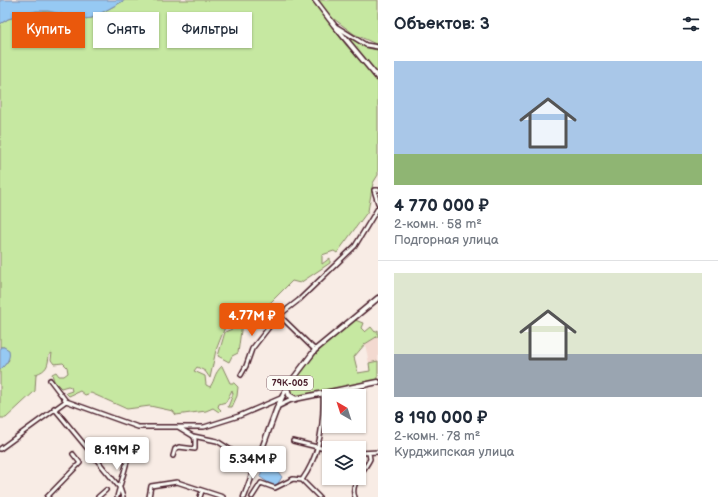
<!DOCTYPE html>
<html lang="ru">
<head>
<meta charset="utf-8">
<style>
	:root { --surface:#fff; --page:#f2f2f3; --text:#1f2937; --muted:#747a83; --line:#e0e1e3; --accent:#ea580c }
	body { margin:0; font-family:"Balsamiq Sans",sans-serif; background:var(--page); color:var(--text); height:100vh; display:flex; flex-direction:column; font-size:15px; white-space:nowrap }
	* { box-sizing:border-box; margin:0 }
	p { font-size:13px; color:var(--muted) }
	.icon { flex:none; width:22px; height:22px; fill:none; stroke:currentColor; stroke-width:2; stroke-linecap:round; stroke-linejoin:round }
	.map { position:relative; flex:1; overflow:hidden }
	.drawer { display:flex; flex-direction:column; background:var(--surface); width:340px }
	.drawer>* { flex:none }
	.top-card { position:absolute; left:12px; top:12px; width:306px; height:36px; display:flex; gap:8px }
	.needle { width:26px; rotate:321deg }
	.fabs { position:absolute; left:322px; top:389px; display:grid; gap:8px }
	.fabs a { display:grid; place-items:center; width:44px; height:44px; border-radius:0px; background:var(--surface); box-shadow:0 1px 3px #0004; font-size:20px }
	.price { position:absolute; translate:-50% -34px; padding:0 9px; border-radius:4px; background:#fff; color:#222; font-size:13px; line-height:26px; filter:drop-shadow(0 1px 2px #0008) }
	.price::after { content:''; position:absolute; left:50%; top:24px; width:12px; height:9px; margin-left:-6px; background:inherit; clip-path:polygon(0 0,100% 0,50% 100%) }
	.price.selected { background:var(--accent); color:#fff }
	ul { padding:0; list-style:none }
	li { display:grid; align-content:center; gap:8px; height:212px; padding:0 16px }
	li+li { border-top:1px solid var(--line) }
	li span { display:grid; place-items:center; height:124px; border-radius:0px; color:#555 }
	li>.icon { margin-inline-start:auto }
	span .icon { width:72px; height:72px; fill:#fffc; stroke-width:1 }
	li b { font-size:17px }
	h2 { display:flex; justify-content:space-between; align-items:center; height:48px; padding:0 16px; font-size:17px }
	.chip { padding:0 14px; border-radius:0px; background:var(--surface); box-shadow:0 1px 3px #0004; font-size:14px; line-height:36px }
	.chip.selected { background:var(--accent); color:#fff }
	main { display:flex; flex:1; min-height:0 }
	.map>svg:first-child { display:block }
	.built { fill:#f3d9d0 }
	.green { fill:#c6e8a1; stroke:#888466 }
	.water { fill:#96c9f3; stroke:#7885a3 }
	.lines { fill:none; stroke-linecap:round; stroke-linejoin:round }
	.minor-casing { stroke:#4a1f2b; stroke-width:6 }
	.major-casing { stroke:#4a1f2b; stroke-width:7 }
	.minor { stroke:#fdfcf7; stroke-width:3 }
	.major { stroke:#fdfcf7; stroke-width:4 }
	.labels { text-anchor:middle; dominant-baseline:central; stroke-width:3; stroke-linejoin:round; paint-order:stroke }
	.shield { fill:#fdfcf7; stroke:#806168; stroke-width:1 }
	.shield-label { font-size:9px; font-weight:bold; fill:#4a1f2b }
</style>
</head>
<body>
<main>
<div class="map">
<svg width="378" height="497" viewBox="0 0 378 497">
	<rect width="100%" height="100%" fill="#f8ece5"/>
	<filter id="ink" filterUnits="userSpaceOnUse"><feTurbulence type="fractalNoise" baseFrequency=".025" numOctaves="2"/><feDisplacementMap in="SourceGraphic" scale="8" xChannelSelector="R" yChannelSelector="G"/><feConvolveMatrix kernelMatrix="1 2 1 2 8 2 1 2 1" color-interpolation-filters="sRGB"/></filter>
	<g filter="url(#ink)">
		<path class="built" d="M378,336v25l-9,2 -4,-19z"/>
		<path class="green" d="M125,0h187l34,45 32,36v94l-5,8 -5,28 -31,42 -3,-2 -12,4v9l8,-6v5l-30,20 -8,-2 -27,27h-6l-5,-5 -12,20 -4,30 -6,3 -3,6 -11,-6 7,-24 7,-3v-7l5,-3v-5l-11,6 3,-5v-5l-6,6v4l4,2 -11,28 -6,28 -5,-7 -8,-4 -3,4 11,5 1,9 4,2c6,-9 3,-12 12,-21l8,17h4l4,4 -1,9 -5,11h-4l5,-13 -1,-4 -6,12 -7,2 -1,3 3,3 -2,2 -6,-4 -7,3 -30,4 -3,-4 -23,-5 -23,3 -36,-16 -6,2 -5,-4 -11,5 -3,-3 6,-2 -1,-4 -3,-1 -7,2 -7,-7 -2,-7 4,-2 3,4h5l4,-3 -1,-6 -4,-4 -9,1 -3,-4 1,-7 -3,2c-1,11 -2,15 -13,19l-1,17 -29,27h-6v-48l9,-10 -5,-13h-4v-323l8,-5 28,-8h12l36,8 8,-1z
			M318,0h60v45l-24,-11 -24,-18z
			M343,33c11,7 21,16 35,17v26z
			M355,320l8,3 -2,5 4,4 6,-5 4,5 3,-2v6l-13,8 -11,13 4,16 12,-2 -1,-8 9,-2v20l-86,16 -3,-6c13,-22 27,-39 46,-55 6,-6 13,-12 20,-16z"/>
		<path class="water" d="M0,0h125l-33,18 -8,1 -36,-8h-12l-28,8 -8,5z
			M0,347h4l5,3c2,9 -3,14 -9,20z
			M269,462l3,2 10,13 -5,8 -4,1 -13,-9 3,-12z"/>
		<g class="lines">
			<defs>
				<path id="minor" d="M337,27l29,18 12,2
					M378,190h-4l4,13
					M280,316l35,34
					M241,375l5,-9 6,-17 25,-32 22,-17 56,-54 23,-38
					M50,380l16,21 72,26h66l35,-11 42,-18
					M54,408l66,80 3,9
					M178,427l15,9 24,5 14,9
					M293,441l36,9
					M0,449l66,-48
					M359,453l19,-1
					M173,456l2,-7 4,-2 16,2v-10l-2,-3
					M302,480c18,-25 22,-56 21,-86
					M47,497l33,-34 -7,-9
					M98,497l8,-7
					M117,497c0,-2 10,-33 11,-40
					M149,497l2,-11 26,-4 46,15
					M200,497l2,-6
					M252,497l9,-14 14,5 18,-9 9,1 17,17
					M355,497c-6,-12 10,-27 15,-38l-1,-6"/>
				<path id="major" d="M315,0l19,25 44,53
					M287,387l2,8 7,4
					M278,406l12,-6 88,-18
					M244,497l33,-89 10,-21 28,-37 63,-52"/>
			</defs>
			<use href="#minor" class="minor-casing"/>
			<use href="#major" class="major-casing"/>
			<use href="#minor" class="minor"/>
			<use href="#major" class="major"/>
		</g>
	</g>
	<g class="labels">
		<rect class="shield" x="267" y="376" width="46" height="14" rx="3"/>
		<g class="shield-label">
			<text x="290" y="383">79К-005</text>
		</g>
	</g>
</svg>
<div class="fabs">
<a><svg class="needle" viewBox="-14 -14 28 28"><path d="M0-13l5 13h-10z" fill="#e53935"/><path d="M0 13l5-13h-10z" fill="#747a83"/></svg></a>
<a><svg class="icon" aria-label="layers" viewBox="0 0 24 24"><path d="M12 4l9 5-9 5-9-5zM3 14l9 5 9-5"/></svg></a>
</div>
<b class="price selected" style="left:252px;top:337px">4.77M ₽</b>
<b class="price" style="left:117px;top:471px">8.19M ₽</b>
<b class="price" style="left:253px;top:480px">5.34M ₽</b>
<div class="top-card">
<a class="chip selected">Купить</a>
<a class="chip">Снять</a>
<a class="chip">Фильтры</a>
</div>
</div>
<section class="drawer">
<h2>Объектов: 3<svg class="icon" aria-label="filters" viewBox="0 0 24 24"><path d="M4 7h16M4 17h16"/><circle cx="9" cy="7" r="2"/><circle cx="15" cy="17" r="2"/></svg></h2>
<ul>
<li><span style="background:linear-gradient(#a9c7e8 75%,#8fb573 0)"><svg class="icon" aria-label="home" viewBox="0 0 24 24"><path d="M3 11l9-7 9 7M6 9v11h12V9"/></svg></span><div><b>4 770 000 ₽</b><p>2-комн. · 58 m²</p><p>Подгорная улица</p></div></li>
<li><span style="background:linear-gradient(#dfe7d0 65%,#9aa5b1 0)"><svg class="icon" aria-label="home" viewBox="0 0 24 24"><path d="M3 11l9-7 9 7M6 9v11h12V9"/></svg></span><div><b>8 190 000 ₽</b><p>2-комн. · 78 m²</p><p>Курджипская улица</p></div></li>
</ul>
</section>
</main>
</body>
</html>
